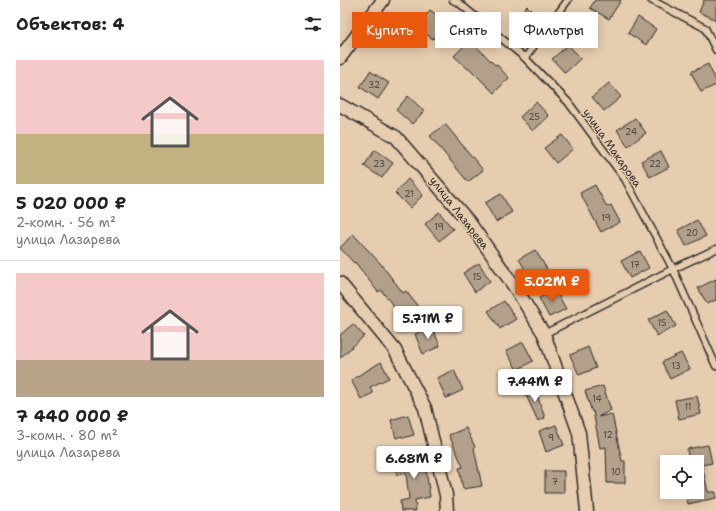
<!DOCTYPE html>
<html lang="ru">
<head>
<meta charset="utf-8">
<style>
	:root { --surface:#fff; --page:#f2f2f2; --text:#222; --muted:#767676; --line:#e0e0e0; --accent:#ea580c }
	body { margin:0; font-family:"Shantell Sans",sans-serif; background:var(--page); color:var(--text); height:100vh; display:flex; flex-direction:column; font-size:15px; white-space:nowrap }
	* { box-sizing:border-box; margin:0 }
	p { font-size:13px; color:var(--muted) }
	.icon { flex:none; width:22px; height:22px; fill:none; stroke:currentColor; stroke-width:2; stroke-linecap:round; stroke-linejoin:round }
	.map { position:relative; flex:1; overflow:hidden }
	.details { display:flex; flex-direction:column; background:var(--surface); width:340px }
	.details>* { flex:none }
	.banner { position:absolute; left:12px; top:12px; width:304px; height:36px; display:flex; gap:8px }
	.controls { position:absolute; left:320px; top:455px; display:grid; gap:8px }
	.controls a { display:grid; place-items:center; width:44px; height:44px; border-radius:0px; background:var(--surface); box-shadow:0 2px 10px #0003; font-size:20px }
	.price { position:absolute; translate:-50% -34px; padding:0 9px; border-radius:4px; background:#fff; color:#222; font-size:13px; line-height:26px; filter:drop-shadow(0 1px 2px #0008) }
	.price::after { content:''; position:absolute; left:50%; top:24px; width:12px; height:9px; margin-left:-6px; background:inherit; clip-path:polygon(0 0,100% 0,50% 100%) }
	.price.on { background:var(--accent); color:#fff }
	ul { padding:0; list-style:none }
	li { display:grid; align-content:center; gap:8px; height:212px; padding:0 16px }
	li+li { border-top:1px solid var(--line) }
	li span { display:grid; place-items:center; height:124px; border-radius:0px; color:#555 }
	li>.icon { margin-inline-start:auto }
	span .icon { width:72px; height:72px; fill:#fffc; stroke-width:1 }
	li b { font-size:17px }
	h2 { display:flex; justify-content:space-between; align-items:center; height:48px; padding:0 16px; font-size:17px }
	.pill { padding:0 14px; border-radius:0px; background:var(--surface); box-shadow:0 2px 10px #0003; font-size:14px; line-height:36px }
	.pill.on { background:var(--accent); color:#fff }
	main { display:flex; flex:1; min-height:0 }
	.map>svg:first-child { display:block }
	.building { fill:#b2a08b; stroke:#2b2b2b }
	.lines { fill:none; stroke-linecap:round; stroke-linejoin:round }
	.service-casing { stroke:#2b2b2b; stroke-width:9 }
	.minor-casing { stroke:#2b2b2b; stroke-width:15 }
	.service { stroke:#e7cdaf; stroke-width:6 }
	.minor { stroke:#e7cdaf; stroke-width:12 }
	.labels { text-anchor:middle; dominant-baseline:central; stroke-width:3; stroke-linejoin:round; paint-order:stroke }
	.number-label { font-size:9px; fill:#4d4843 }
	.street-label { font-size:11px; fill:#2b2b2b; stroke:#e7cdaf }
</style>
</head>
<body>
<main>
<section class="details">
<h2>Объектов: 4<svg class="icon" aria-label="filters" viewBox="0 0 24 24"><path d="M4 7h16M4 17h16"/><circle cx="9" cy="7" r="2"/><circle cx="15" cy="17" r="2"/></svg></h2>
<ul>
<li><span style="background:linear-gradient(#f6c9c9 60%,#c2b280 0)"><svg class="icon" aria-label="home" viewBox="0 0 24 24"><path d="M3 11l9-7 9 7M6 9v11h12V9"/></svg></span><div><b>5 020 000 ₽</b><p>2-комн. · 56 m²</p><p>улица Лазарева</p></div></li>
<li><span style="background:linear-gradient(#f6c9c9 70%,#b9a48a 0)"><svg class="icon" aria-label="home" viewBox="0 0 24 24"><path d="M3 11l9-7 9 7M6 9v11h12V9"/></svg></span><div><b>7 440 000 ₽</b><p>3-комн. · 80 m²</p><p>улица Лазарева</p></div></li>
</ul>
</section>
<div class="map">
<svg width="376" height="511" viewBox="0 0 376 511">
	<rect width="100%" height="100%" fill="#e7cdaf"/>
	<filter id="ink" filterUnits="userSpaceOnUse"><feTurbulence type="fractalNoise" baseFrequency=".025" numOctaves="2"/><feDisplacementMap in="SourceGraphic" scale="8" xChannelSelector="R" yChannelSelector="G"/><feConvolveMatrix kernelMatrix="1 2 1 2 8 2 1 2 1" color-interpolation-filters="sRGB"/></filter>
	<g filter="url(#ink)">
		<path class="building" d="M255,0h26l-12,19 -19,-11z
			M364,0h12v20l-17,-8z
			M187,6l13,13 -15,15 -13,-13z
			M90,10l15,11 -12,18 -16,-11z
			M298,17l18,12 -10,16 -18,-12z
			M130,40l25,25 1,-1 13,14 -15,15 -25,-25 -1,1 -14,-13z
			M228,45l13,13 -16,15 -13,-14z
			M368,64l8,17v4l-15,7 -10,-20z
			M30,71l19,12 -11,16 -18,-12z
			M269,83l12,14 -17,14 -12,-14z
			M68,96l16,15 -12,13 -16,-14z
			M196,102l13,14 -16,15 -13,-14z
			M295,118l11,15 -18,13 -11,-16z
			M105,124l38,46 -15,12 -38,-46z
			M222,135l11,14 -17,14 -12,-15z
			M35,150l18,13 -11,15 -18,-12z
			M321,151l8,16 -19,10 -9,-16z
			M68,179l15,16 -13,13 -15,-15z
			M255,185l12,22 4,-2 9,17 -19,10 -21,-39z
			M161,194l11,18 -16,10 -11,-19z
			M99,212l14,17 -14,12 -14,-17z
			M357,220l9,16 -20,10 -8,-16z
			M13,234l27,29 23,30 3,-2 13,17 -15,12 -23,-30 -3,2 -23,-30 -1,1 -14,-15z
			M195,250l12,19 -17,9 -11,-19z
			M300,251l9,17 -19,10 -9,-17z
			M139,263l11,18 -15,11 -12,-19z
			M376,279v21l-9,4 -9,-16z
			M215,289l11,20 -17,8 -10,-19z
			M164,301l12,18 -16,10 -12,-18z
			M327,310l9,16 -19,10 -9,-16z
			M13,324l11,12 -24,22v-23z
			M92,326l8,20 -17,8 -8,-20z
			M183,342l10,19 -16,9 -11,-19z
			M248,347l8,21 -17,7 -9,-20z
			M341,353l9,16 -20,10 -8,-17z
			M41,362l8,16 -19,9 3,6 -12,6 -10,-19z
			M114,370l9,20 -17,8 -9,-20z
			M194,386l11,32 -7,3 -14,-30z
			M263,386l8,24 -13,7 14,-3 10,47h3v22h-18l-1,-36 -6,1 -7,-37 -1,1 -7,-21z
			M357,396l4,18 -22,5 -4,-19z
			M68,415l6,20 -11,3 -1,-2 -6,2 -5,-18z
			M216,425l8,20 -18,7 -7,-21z
			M126,428l9,19 -1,1 8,38 -19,3 -4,-21 4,-1 -14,-32z
			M368,445l4,18 -10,2 6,27h8v6l-28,6 -2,-12h11v-30h-8l-2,-13z
			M86,455l3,15h-3l4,27 -15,3 1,11h-15l-1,-10 9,-2 -3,-26 -9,2 -2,-13 11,-2v-2z
			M205,471h19v22h-19z"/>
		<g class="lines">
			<defs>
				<path id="service" d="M113,0l6,3 66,55 43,44 57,77 48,90 43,97
					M311,0l54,28 11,22
					M185,58l43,-58
					M204,334l129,-65 43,-20"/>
				<path id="minor" d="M0,58l43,-58
					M0,105l56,32 73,85 47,67 28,45 35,99 8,78
					M0,283l55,67 30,58 21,87 1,16"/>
			</defs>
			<use href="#service" class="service-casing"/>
			<use href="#minor" class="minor-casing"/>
			<use href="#service" class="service"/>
			<use href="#minor" class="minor"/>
		</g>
	</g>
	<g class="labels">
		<g class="number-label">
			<text x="34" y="85">32</text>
			<text x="194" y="117">25</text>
			<text x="291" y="132">24</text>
			<text x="39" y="164">23</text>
			<text x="315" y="164">22</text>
			<text x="69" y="194">21</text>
			<text x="266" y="218">19</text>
			<text x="99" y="227">19</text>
			<text x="352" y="233">20</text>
			<text x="295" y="265">17</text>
			<text x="137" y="277">15</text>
			<text x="322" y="323">15</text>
			<text x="336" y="366">13</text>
			<text x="257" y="399">14</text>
			<text x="348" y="407">11</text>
			<text x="268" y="435">12</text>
			<text x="211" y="438">9</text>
			<text x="276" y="472">10</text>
			<text x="215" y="482">7</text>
		</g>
		<g class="street-label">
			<text transform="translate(272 148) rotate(55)">улица Макарова</text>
			<text transform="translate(119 213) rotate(52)">улица Лазарева</text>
		</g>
	</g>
</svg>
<div class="controls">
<a><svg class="icon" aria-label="locate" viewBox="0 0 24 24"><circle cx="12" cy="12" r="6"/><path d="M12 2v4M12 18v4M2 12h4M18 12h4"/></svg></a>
</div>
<b class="price on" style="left:212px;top:303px">5.02M ₽</b>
<b class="price" style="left:88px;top:340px">5.71M ₽</b>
<b class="price" style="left:195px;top:403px">7.44M ₽</b>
<b class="price" style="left:74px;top:480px">6.68M ₽</b>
<div class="banner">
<a class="pill on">Купить</a>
<a class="pill">Снять</a>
<a class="pill">Фильтры</a>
</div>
</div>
</main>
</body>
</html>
